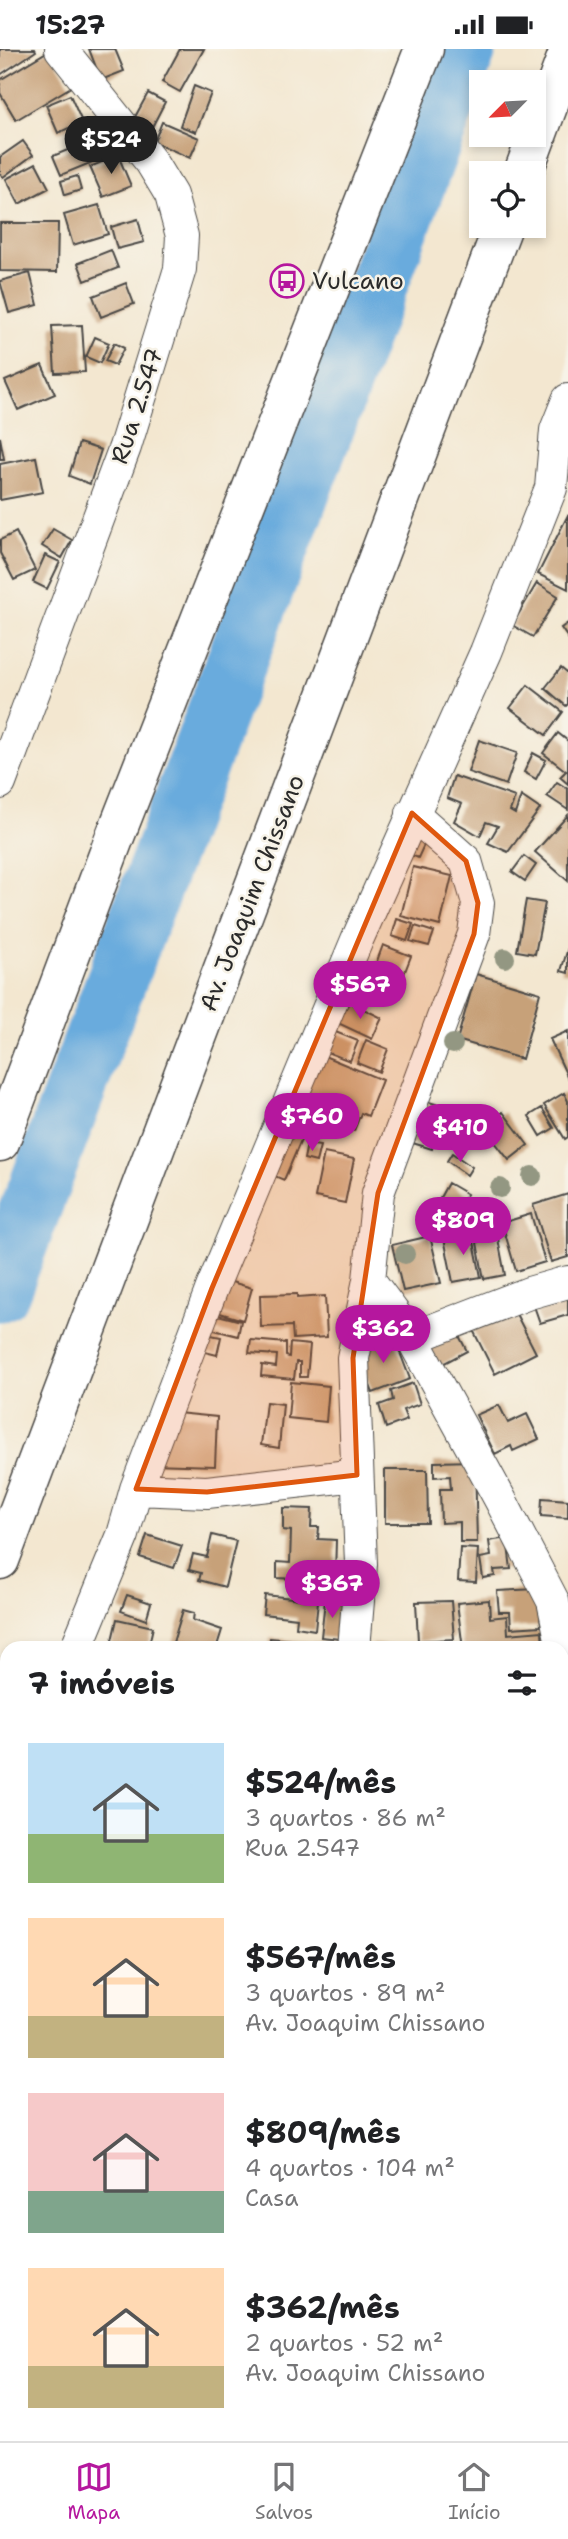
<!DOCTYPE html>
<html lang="pt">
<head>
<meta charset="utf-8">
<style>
	:root { --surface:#fff; --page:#f6f6f6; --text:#202124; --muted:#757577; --line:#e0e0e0; --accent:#b5179e }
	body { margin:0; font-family:"Shantell Sans",sans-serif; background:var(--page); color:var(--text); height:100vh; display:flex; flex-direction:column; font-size:26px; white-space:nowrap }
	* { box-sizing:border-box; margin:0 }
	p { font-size:23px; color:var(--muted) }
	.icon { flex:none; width:38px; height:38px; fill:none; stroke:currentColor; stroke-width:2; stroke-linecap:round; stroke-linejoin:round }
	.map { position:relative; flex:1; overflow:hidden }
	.sheet { position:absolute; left:0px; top:1592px; width:569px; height:800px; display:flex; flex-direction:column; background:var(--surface); border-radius:21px 21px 0 0; box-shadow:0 4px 10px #0003 }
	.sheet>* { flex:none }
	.needle { width:46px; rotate:246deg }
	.tools { position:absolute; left:469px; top:21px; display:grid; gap:14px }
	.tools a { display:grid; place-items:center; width:77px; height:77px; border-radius:0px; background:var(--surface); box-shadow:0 4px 10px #0003; font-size:35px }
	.price { position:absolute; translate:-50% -60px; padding:0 16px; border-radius:24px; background:var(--accent); color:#fff; font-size:23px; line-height:46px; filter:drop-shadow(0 2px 4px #0008) }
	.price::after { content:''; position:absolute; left:50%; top:42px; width:21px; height:16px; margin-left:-10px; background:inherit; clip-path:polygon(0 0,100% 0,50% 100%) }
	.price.current { background:#222; color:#fff }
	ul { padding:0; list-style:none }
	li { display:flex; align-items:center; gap:21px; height:175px; padding:0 28px }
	li span { display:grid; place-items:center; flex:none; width:196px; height:140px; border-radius:0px; color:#555 }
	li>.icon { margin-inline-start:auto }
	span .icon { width:84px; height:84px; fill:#fffc; stroke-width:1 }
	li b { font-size:30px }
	h2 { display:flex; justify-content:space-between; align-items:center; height:84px; padding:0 28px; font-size:30px }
	.status { display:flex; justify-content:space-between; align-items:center; height:49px; padding:0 35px; background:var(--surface); direction:ltr }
	.status svg { height:19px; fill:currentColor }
	.dock { display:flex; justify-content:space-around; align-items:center; height:98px; border-top:2px solid var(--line); background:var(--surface); font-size:19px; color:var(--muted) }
	.dock a { display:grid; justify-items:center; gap:4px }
	.dock .current { color:var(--accent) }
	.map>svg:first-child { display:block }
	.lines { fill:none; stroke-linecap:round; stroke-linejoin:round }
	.river { stroke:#69abdd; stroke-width:61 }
	.building { fill:#c7a179 }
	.minor-casing { stroke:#494744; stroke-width:34 }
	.primary-casing { stroke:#494744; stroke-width:41 }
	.minor { stroke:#fff; stroke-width:32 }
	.primary { stroke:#fff; stroke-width:38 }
	.tree { fill:#939782 }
	.marked { fill:#df570e; fill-opacity:0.2; stroke:#df570e; stroke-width:5; stroke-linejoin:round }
	.labels { text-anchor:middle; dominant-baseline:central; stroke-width:5; stroke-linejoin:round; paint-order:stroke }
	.poi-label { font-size:24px; fill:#2b2b2b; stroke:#f7f3e8; text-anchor:start }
	.street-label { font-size:24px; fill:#2b2b2b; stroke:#f7f3e8 }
</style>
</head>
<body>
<div class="status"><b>15:27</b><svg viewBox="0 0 49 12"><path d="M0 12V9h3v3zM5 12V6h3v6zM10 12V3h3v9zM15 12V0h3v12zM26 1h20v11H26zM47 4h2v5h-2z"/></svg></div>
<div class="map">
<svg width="568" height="2392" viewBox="0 0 568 2392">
	<rect width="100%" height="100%" fill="#f7f3e8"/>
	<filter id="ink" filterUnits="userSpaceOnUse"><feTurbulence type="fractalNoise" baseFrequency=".0143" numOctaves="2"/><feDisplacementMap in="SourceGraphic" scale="14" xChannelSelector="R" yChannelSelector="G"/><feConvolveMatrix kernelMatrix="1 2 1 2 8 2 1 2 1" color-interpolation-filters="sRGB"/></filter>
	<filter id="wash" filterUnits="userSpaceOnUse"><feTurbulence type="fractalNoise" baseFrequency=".00686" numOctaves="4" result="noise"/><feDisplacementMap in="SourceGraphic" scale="28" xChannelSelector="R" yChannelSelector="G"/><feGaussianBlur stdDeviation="1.57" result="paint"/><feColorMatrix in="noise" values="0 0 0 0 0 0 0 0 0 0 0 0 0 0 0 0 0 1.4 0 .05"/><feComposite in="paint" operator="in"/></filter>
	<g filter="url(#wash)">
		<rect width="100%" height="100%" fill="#f3e7d0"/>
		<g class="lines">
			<path class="river" d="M0,1242l466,-1242"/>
		</g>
		<g id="blocks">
			<path class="building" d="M0,0h35l1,2 -36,24z
				M89,0h26l9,22 -23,9z
				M180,0h24l-24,43 -18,-10z
				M50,1l21,37 -55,33 -16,-27v-13z
				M194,37l17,7 -15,39 -16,-6z
				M148,44l17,9 -13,25 -17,-10z
				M70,46l12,27 -24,11 -12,-28z
				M162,73l37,16 -9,20 -36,-16z
				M104,86l8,19 -51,21 -8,-19z
				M23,92l10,14 -30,22 -3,-4v-16z
				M118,106l13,31 -28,11 -13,-30z
				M36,114l13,25 -30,16 -13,-25z
				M77,127l4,14 -16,5 -4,-14z
				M99,156l9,29 -35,11 -9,-30z
				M138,170l6,23 -27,7 -6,-22z
				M0,174h58l-1,49 -57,-1z
				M111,201l7,18 -33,13 -7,-18z
				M30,224l8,32 -29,8 -9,-32z
				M126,234l8,21 -33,13 -8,-21z
				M82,276l3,47 -30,1 -3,-47z
				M95,288l14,6 -9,20 -14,-6z
				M114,294l10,5 -9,17 -10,-4z
				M42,316l13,29 -37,16 -13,-29z
				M0,388l4,22h-4z
				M79,394l22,7 -11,34 -21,-8z
				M36,408l7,35 -43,8v-36z
				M568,466v74l-30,-15z
				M53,480l19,11 -10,18 -20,-12z
				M16,483l19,38 -21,10 -14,-27v-13z
				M45,506l15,7 -13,27 -14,-7z
				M537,534l21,13 -25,41 -21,-12z
				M568,574v15l-7,-10z
				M561,619l7,6v30l-2,2 -21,-18z
				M528,636l35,27 -17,23 -36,-27z
				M558,684l10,8v43l-8,-7 6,-6 -23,-18z
				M479,691l38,13 -11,32 -38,-13z
				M533,704l13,7 -10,19 -12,-7z
				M454,727l61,21 -5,14 5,3 6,-18 19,13 -32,43 -20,-9 10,-17 -12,-4 -6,14 -26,-15 8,-17 -15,-6z
				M557,733l11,7v21l-21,-14z
				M568,766v66l-33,-29z
				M410,779l18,8 -10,22 -18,-8z
				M524,807l12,9 -11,16 -13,-9z
				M413,818l39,9 -12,50 -39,-10z
				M526,851l19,3 -10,51 -18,-3z
				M397,870l16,5 -6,17 -15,-5z
				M415,877l19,6 -5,14 -19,-5z
				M383,896l28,11 -12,31 -28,-10z
				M568,899v25l-7,-2z
				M476,925l64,19 -18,66 -65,-19z
				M349,953l33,16 -10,21 -34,-16z
				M333,982l25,10 -8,20 -26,-10z
				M568,982v47l-18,-39z
				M366,991l22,9 -9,23 -22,-9z
				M317,1004l65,27 -14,36 -7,-3 -7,18 -55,-22z
				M564,1044l4,8v36l-3,2 -21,-34z
				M416,1049l29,9 -13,42 -29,-9z
				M542,1059l12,20 -13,8 -12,-20z
				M503,1063l25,33 -19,15 -25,-32z
				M284,1076l20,8 -20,47 -19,-8z
				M307,1095l13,2 -4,16 -12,-3z
				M324,1104l30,6 -9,44 -30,-6z
				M452,1104l20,14 -5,8 -20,-14z
				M448,1134l19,11 -17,30 -19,-10z
				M568,1145v63l-17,5 -18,-57z
				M531,1165l14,48 -29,9 -14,-48z
				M495,1174l10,52 -21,4 -10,-52z
				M472,1183l9,45 -28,5 -9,-44z
				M430,1187l11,47 -38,8 -11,-46z
				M228,1232l24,7 -9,32 -23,-7z
				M297,1245v4l28,-2 2,41 -34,2 -1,-13 -31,1 -1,-32z
				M568,1247v19l-28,8 -6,-17z
				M511,1255l25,49 -41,21 -25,-50z
				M210,1264l31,8 -3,15 -32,-8z
				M456,1281l11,21 -28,15 -11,-22z
				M201,1284l20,4 -4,18 -20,-5z
				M394,1288l16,42 -37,14 -16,-42z
				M251,1291l35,3v13l3,1 1,-14 20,2 -3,32h-7v-15h-4l-2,17 -33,-3 1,-11 14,2 1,-12 -28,-2z
				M291,1333l38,4 -3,36 -38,-4z
				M413,1334l7,21 -17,6 4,10 -21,8 -7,-23 14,-5 -2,-9z
				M266,1353l17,2 -4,44 -18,-3z
				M499,1356l9,18 19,-9 12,25 -26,12 -2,-5 -16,8 -19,-39z
				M167,1363l50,5 -2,49 -63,-2z
				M475,1412l2,81h-17v-20l-19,1 -1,-34h11l-1,-13 -16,1v-15z
				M385,1421h42l1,53h-43z
				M542,1449l26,2v18l-27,-2z
				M283,1459l29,1 -1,18h8l-1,12 18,1 -1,36h7v15l-25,-1v-10l-40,-2v-16l13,1 1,-32 -8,-1z
				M147,1486l35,11 -8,22 -34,-11z
				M212,1486l24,6 -11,46 -26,-7 2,-7 -12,-3 4,-16 14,3z
				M507,1489l4,31 -17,1 1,6 -12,2 -3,-20 11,-2 -2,-15z
				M460,1499l18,1 -2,33 -18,-1z
				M538,1540l3,37 -30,2 -1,-16h-11l-2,-21z
				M127,1546l24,8 -5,17 -25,-9z
				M265,1546l53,6 -3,29 -19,-3 1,-9 -34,-4z
				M325,1551l19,3 -4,36 -19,-2z
				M489,1551l1,18 17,-2 1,18 34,-3 1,18h-80l-6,-46z
				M451,1552l3,38 -36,2 -2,-39z
				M183,1561l11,3 -1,7 29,10 -6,19h-45z
				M117,1570l36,8 -5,22h-38z
				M270,1589l60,6v5h-61z
				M373,1595l36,3v2h-36z
				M7,1818v46l-7,-3v-24z
				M2,1966h5v28l-5,1z
				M7,2196v34l-7,2v-35z
				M562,2204h6v188h-64l1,-4 -9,-3h66z
				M0,2271l7,3v43l-7,19z
				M0,2383l31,8v1h-31z
				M74,2385h17l19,7h-34l-4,-1z
				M116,2385h18l-2,7 -17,-4z
				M150,2385h22l-2,7z
				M174,2385h16l18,7h-36z
				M220,2385h11l-2,7h-12z
				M317,2385h39l11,7h-53z"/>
		</g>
	</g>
	<g filter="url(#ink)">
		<use href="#blocks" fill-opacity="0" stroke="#494744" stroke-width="2"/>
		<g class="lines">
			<defs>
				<path id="minor" d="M0,734l125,-336 55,-178 2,-33 -11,-41 -20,-33 -90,-113
					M369,1231l43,58 88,161 53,102 15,71
					M412,1289l117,-45 39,-11
					M136,1440l71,3 150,-17
					M76,1600l47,-114 13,-46 76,-201 145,-348 129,-288 65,-164 5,-58 12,-30
					M354,1600l7,-85 -8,-206 16,-78 9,-87 96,-259 4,-31 -12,-42 -54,-48
					M562,1734l6,-24
					M2,1800l5,-15
					M278,2385l5,7
					M388,2392l2,-7"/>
				<path id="primary" d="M523,124l45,-120
					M0,1093l114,-303 310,-790
					M0,1511l503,-1334"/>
			</defs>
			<use href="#minor" class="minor-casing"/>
			<use href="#primary" class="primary-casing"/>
			<use href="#minor" class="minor"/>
			<use href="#primary" class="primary"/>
		</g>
		<g class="tree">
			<circle cx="505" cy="909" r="10"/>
			<circle cx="453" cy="995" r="10"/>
			<circle cx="532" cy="1127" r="10"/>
			<circle cx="500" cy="1139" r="10"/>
			<circle cx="405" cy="1205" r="10"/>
		</g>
	</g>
	<path class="marked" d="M412,764l54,48 12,42 -4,31 -96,259 -25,165 4,117 -150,17 -71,-3 76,-201z"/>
	<defs>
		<symbol id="bus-ring" viewBox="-11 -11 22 22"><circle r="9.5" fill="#f7f3e8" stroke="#b5179e" stroke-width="1.5"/><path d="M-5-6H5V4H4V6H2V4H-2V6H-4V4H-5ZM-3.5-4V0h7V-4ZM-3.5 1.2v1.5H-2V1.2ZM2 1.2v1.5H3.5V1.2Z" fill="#b5179e"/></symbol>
	</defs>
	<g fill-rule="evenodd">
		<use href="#bus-ring" x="268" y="213" width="38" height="38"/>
	</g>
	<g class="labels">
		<g class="poi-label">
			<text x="312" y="232">Vulcano</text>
		</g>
		<g class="street-label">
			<text transform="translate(137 357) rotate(-72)">Rua 2.547</text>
			<text transform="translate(252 844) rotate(-69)">Av. Joaquim Chissano</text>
		</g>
	</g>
</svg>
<div class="tools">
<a><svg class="needle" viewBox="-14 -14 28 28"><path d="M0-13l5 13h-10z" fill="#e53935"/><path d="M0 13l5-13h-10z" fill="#757577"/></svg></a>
<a><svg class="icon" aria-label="locate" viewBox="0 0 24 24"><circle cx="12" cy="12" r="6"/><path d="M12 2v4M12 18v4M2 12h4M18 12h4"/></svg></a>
</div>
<b class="price current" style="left:111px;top:127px">$524</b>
<b class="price" style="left:360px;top:972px">$567</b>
<b class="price" style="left:312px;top:1104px">$760</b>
<b class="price" style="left:460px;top:1115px">$410</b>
<b class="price" style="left:463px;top:1208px">$809</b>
<b class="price" style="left:383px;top:1316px">$362</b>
<b class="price" style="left:332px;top:1571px">$367</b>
<section class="sheet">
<h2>7 imóveis<svg class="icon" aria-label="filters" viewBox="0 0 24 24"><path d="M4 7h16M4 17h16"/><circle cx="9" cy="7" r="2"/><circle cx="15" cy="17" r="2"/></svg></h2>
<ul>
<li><span style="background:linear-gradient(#bfe0f5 65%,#8fb573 0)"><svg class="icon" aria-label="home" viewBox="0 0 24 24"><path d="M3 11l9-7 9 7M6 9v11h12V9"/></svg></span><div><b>$524/mês</b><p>3 quartos · 86 m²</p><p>Rua 2.547</p></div></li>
<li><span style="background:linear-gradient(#ffd9b3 70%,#c2b280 0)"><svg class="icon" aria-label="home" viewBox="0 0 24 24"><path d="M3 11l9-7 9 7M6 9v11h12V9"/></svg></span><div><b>$567/mês</b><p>3 quartos · 89 m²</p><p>Av. Joaquim Chissano</p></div></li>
<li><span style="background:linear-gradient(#f6c9c9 70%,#7fa58c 0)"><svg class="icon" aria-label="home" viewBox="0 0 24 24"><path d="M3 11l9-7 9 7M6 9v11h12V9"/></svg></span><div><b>$809/mês</b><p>4 quartos · 104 m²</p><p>Casa</p></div></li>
<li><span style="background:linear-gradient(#ffd9b3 70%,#c2b280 0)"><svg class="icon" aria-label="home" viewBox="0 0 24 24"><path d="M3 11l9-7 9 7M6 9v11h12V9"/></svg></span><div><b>$362/mês</b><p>2 quartos · 52 m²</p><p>Av. Joaquim Chissano</p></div></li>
</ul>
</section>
</div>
<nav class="dock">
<a class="current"><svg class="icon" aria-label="map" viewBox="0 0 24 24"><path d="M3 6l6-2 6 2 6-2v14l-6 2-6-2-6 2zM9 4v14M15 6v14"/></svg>Mapa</a>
<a><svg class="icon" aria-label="saved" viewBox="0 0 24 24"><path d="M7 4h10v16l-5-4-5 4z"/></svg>Salvos</a>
<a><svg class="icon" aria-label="home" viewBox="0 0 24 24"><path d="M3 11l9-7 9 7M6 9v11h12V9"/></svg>Início</a>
</nav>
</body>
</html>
